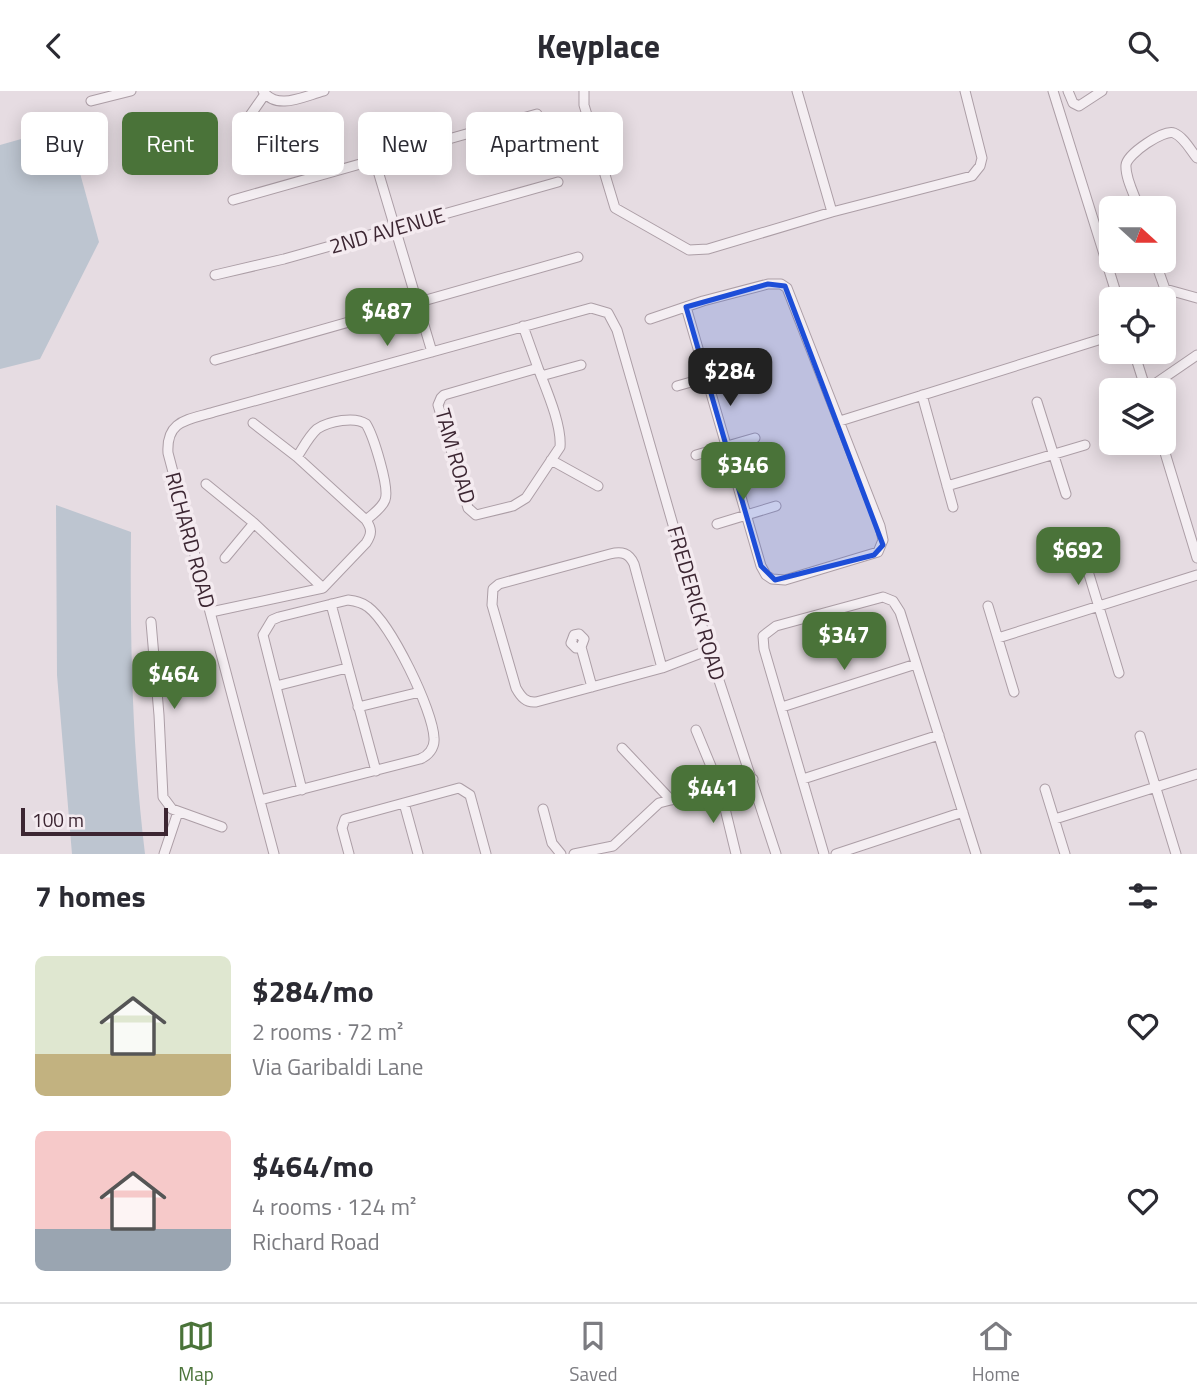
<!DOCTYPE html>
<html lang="en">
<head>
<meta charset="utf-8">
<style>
	:root { --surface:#fff; --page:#f2f2f3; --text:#2b2b33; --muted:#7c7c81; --line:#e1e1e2; --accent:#4a7339 }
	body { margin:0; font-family:"Titillium Web",sans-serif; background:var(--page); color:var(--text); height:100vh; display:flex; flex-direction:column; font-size:26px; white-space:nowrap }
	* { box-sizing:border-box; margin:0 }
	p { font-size:23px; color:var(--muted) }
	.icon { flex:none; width:38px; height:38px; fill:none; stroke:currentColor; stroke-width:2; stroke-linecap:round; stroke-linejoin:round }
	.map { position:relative; height:763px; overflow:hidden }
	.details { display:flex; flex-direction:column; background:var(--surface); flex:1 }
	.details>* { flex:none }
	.hud { position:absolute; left:21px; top:21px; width:700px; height:63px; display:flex; gap:14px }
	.needle { width:46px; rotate:111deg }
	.fabs { position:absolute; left:1099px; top:105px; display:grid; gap:14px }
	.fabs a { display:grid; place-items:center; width:77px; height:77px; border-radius:10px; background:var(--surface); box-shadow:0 4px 18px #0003; font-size:35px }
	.scale { position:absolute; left:21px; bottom:18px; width:147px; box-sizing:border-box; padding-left:7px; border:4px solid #3c2632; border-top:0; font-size:19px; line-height:24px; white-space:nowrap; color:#3c2632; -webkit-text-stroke:5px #f4ebf0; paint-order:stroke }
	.price { position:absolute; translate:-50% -60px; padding:0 16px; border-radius:14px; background:var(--accent); color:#fff; font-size:23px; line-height:46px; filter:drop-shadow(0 2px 4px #0008) }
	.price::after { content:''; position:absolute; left:50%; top:42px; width:21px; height:16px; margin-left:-10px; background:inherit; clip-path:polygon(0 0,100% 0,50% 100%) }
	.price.selected { background:#222; color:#fff }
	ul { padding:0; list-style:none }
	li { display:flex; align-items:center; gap:21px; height:175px; padding:0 35px }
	li span { display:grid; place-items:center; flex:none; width:196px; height:140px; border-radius:10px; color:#555 }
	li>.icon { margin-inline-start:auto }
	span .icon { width:84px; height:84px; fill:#fffc; stroke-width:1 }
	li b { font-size:30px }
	h2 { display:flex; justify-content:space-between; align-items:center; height:84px; padding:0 35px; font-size:30px }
	.chip { padding:0 24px; border-radius:10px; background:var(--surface); box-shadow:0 4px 18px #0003; font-size:24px; line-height:63px }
	.chip.selected { background:var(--accent); color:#fff }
	header { display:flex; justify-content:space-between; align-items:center; height:91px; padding:0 35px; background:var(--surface); font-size:32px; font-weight:700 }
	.tab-bar { display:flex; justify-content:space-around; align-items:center; height:98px; border-top:2px solid var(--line); background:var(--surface); font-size:19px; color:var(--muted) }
	.tab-bar a { display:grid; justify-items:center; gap:4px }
	.tab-bar .selected { color:var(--accent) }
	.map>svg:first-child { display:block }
	.green { fill:#bdc5d0 }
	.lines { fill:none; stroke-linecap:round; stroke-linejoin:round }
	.street-casing { stroke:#ac9ea6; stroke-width:11 }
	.street { stroke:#f4eef2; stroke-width:9 }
	.marked { fill:#1d4ed8; fill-opacity:0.2; stroke:#1d4ed8; stroke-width:5; stroke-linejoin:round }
	.labels { text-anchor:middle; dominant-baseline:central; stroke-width:7; stroke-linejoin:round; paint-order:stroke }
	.street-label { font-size:21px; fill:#3c2632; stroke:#f4ebf0 }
</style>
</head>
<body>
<header><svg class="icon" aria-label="back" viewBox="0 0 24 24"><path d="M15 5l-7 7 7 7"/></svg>Keyplace<svg class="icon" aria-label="search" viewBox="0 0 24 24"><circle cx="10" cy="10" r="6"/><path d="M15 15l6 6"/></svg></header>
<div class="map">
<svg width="1197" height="763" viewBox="0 0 1197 763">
	<rect width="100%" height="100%" fill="#e6dce2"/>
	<path class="green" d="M67,35l32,116 -59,117 -40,10v-224z
		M56,414l75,27c-1,108 1,215 14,322h-73l-15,-179z"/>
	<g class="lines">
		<defs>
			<path id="street" d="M263,0c14,20 41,5 61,0
				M584,0v14l31,103 74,42 19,-1 124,-37 140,-36 8,-10 2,-8 -17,-67
				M797,0l35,121
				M1053,0l65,208
				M1068,0l5,12 6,3 23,-15
				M91,10l40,-10
				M242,36l23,-33
				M375,70l57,191
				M233,109l304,-86
				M1139,117c-4,-12 -14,-30 -13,-43 1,-11 38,-36 48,-32 10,4 17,18 23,25
				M1155,170l10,28 32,9
				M215,184l69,-16 274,-77
				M650,228l53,-18 65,-17h13l6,4 93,238 3,14 -5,12 -93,28 -13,-1 -6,-4 -5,-9 -75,-259
				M523,235l15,42
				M1134,261l12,38 51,-35
				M215,269l363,-103
				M538,277c8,21 24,57 22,79l-34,51 -13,8 -37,9 -8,-7 -30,-103 3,-7 3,-3z
				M541,285l40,-11
				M677,295l60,-17
				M922,304l31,112
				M1037,311l29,92
				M840,330l271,-85
				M1162,352l35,115
				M696,364l59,-17
				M297,366c6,-9 12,-21 20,-28 12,-8 38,-13 49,-5 7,11 24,64 19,76 -3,8 -13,15 -19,20
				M551,369l47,26
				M206,393l48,39 69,65
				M947,395l138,-41
				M717,433l59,-18
				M225,467l29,-35
				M1084,467l35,115
				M331,513l45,167
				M988,515l26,86
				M211,521l112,-24 43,-45c6,-9 6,-14 0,-23l-69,-63 -44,-34
				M151,531l8,93 4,82 9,12 50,18
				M998,547l199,-63
				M581,556l-5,1 -5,-5 3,-8 5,-1 5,5 -3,8 11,40
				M662,577l-28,-104c-5,-11 -12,-13 -24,-10l-111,30 -6,5 -1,16 24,83c5,9 10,15 20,14l126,-34 47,-18
				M276,595l71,-18
				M358,616l62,-15
				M782,616l134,-43
				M696,639l24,58 16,66
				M1140,645l36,118
				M622,657l49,52
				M803,688l136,-44
				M1045,698l20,65
				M260,709l160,-41c8,-3 15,-11 14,-21 -1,-28 -43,-114 -66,-131 -6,-5 -13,-6 -20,-7l-69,17 -7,3 -9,15 39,155
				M404,712l14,51
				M543,718l9,34 9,11
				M1055,728l142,-45
				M164,763l14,-42
				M274,763l-106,-401c-2,-33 20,-33 46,-41l377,-104 17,5 9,17 92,320 67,204
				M349,763l-7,-26 3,-9 114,-31 11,7 16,59
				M574,763l39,-8 46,-43 94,-24
				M824,763l-60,-205 -1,-13 13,-10 107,-29 10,4 7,11 76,242
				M836,763l127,-42"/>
		</defs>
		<use href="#street" class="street-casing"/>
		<use href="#street" class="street"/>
	</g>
	<path class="marked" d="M768,193l17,2 98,259 -9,10 -99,25 -14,-14 -75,-259z"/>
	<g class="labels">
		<g class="street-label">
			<text transform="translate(387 139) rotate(-16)">2ND AVENUE</text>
			<text transform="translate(456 365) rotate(74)">TAM ROAD</text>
			<text transform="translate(191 449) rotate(75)">RICHARD ROAD</text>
			<text transform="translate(697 512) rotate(74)">FREDERICK ROAD</text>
		</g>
	</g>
</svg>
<div class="fabs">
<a><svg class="needle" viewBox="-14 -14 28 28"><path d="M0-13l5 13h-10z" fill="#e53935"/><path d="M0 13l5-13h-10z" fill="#7c7c81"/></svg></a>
<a><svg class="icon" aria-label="locate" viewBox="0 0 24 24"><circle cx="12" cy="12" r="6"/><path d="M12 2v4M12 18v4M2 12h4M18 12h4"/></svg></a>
<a><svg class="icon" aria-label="layers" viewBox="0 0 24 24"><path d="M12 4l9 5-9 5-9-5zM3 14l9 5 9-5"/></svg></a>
</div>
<div class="scale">100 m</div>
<b class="price" style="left:387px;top:257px">$487</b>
<b class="price selected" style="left:730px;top:317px">$284</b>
<b class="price" style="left:743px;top:411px">$346</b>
<b class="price" style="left:1078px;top:496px">$692</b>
<b class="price" style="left:844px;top:581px">$347</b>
<b class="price" style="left:174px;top:620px">$464</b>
<b class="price" style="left:713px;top:734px">$441</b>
<div class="hud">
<a class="chip">Buy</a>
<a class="chip selected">Rent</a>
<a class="chip">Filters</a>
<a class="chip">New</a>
<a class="chip">Apartment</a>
</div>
</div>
<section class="details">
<h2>7 homes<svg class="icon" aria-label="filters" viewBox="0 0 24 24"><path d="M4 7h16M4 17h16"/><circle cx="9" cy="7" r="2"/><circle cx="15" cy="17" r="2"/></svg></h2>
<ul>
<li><span style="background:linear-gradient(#dfe7d0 70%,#c2b280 0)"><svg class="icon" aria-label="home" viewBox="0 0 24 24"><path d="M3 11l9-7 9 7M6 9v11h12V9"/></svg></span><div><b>$284/mo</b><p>2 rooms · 72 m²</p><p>Via Garibaldi Lane</p></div><svg class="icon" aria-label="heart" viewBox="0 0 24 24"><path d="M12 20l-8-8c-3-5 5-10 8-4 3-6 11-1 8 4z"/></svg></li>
<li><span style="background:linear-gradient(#f6c9c9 70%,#9aa5b1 0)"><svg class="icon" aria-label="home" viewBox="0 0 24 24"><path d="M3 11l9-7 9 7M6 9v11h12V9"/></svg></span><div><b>$464/mo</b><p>4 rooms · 124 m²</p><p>Richard Road</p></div><svg class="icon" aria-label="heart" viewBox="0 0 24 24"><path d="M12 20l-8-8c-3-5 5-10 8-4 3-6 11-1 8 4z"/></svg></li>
</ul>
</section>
<nav class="tab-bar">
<a class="selected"><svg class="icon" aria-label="map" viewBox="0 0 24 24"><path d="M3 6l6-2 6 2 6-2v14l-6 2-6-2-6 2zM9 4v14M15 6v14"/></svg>Map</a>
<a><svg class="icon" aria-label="saved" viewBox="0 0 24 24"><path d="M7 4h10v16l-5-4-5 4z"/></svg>Saved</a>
<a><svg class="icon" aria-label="home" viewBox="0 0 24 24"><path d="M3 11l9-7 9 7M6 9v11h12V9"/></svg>Home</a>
</nav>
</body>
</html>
